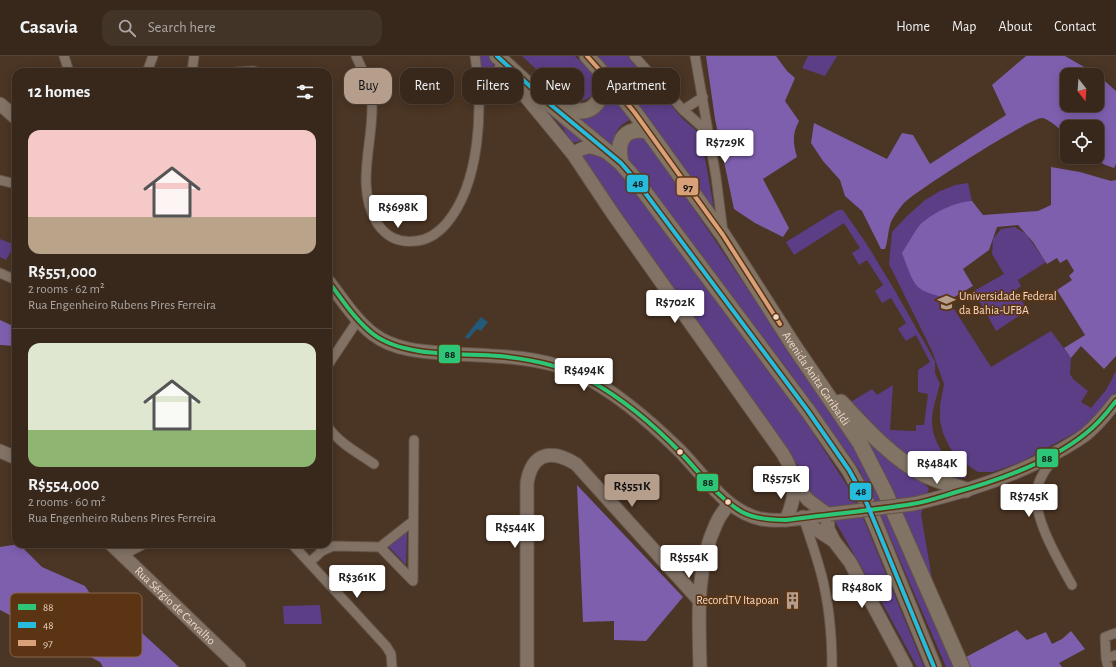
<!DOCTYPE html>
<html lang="en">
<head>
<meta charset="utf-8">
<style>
	:root { --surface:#38281b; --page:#433428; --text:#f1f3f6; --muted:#aba6a3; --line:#52443a; --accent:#b69e8d }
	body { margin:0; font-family:"Alegreya Sans",sans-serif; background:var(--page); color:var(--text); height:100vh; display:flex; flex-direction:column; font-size:15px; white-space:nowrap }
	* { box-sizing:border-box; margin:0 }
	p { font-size:13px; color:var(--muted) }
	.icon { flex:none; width:22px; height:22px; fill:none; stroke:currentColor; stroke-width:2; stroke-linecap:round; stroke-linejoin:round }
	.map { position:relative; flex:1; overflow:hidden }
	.details { position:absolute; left:12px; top:12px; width:320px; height:480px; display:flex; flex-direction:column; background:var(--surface); border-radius:12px; box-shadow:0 2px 10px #0003,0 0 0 1px var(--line) }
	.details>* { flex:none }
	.banner { position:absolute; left:344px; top:12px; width:380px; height:36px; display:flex; gap:8px }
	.needle { width:26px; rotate:163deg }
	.controls { position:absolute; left:1060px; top:12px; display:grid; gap:8px }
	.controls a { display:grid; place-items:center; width:44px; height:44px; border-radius:8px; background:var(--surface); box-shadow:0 2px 10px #0003,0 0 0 1px var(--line); font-size:20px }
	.price { position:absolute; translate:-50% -34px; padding:0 9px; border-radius:4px; background:#fff; color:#222; font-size:13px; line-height:26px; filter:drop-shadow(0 1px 2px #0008) }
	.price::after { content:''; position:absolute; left:50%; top:24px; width:12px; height:9px; margin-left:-6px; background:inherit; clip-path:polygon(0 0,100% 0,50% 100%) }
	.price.on { background:var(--accent); color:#111 }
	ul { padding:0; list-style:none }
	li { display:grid; align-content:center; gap:8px; height:212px; padding:0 16px }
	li+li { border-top:1px solid var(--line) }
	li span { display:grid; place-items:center; height:124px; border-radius:12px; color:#555 }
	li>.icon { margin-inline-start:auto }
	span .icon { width:72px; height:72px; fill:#fffc; stroke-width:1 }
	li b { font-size:17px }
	h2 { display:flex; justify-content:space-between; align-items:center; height:48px; padding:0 16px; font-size:17px }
	.pill { padding:0 14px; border-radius:12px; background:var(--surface); box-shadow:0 2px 10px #0003,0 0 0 1px var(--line); font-size:14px; line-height:36px }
	.pill.on { background:var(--accent); color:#111 }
	header { display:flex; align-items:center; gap:24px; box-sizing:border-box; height:56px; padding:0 20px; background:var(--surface); border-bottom:1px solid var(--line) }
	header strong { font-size:19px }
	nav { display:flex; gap:22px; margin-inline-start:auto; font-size:14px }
	.search { width:280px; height:36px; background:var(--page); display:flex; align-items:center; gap:10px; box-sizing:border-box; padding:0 14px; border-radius:12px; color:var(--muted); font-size:15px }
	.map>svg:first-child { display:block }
	.green { fill:#5c3e87 }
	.forest { fill:#7e5fae; fill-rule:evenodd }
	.water { fill:#235a7a }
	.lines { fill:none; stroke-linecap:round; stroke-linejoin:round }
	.street-casing { stroke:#645345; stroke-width:11 }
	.secondary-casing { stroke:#645345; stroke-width:15 }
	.primary-casing { stroke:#645345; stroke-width:17 }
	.street { stroke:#827266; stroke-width:9 }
	.secondary { stroke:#827266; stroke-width:13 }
	.primary { stroke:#817465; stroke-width:15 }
	.secondary-bridge-casing { stroke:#645345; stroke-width:15; stroke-linecap:butt }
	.secondary-bridge { stroke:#827266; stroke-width:13 }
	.bus-1-casing { stroke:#5b3414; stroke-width:7 }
	.bus-2-casing { stroke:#5b3414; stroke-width:7 }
	.bus-3-casing { stroke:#5b3414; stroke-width:7 }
	.bus-1 { stroke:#2dc577; stroke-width:4 }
	.bus-2 { stroke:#26bcdd; stroke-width:4 }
	.bus-3 { stroke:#d9a179; stroke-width:4 }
	.bus-dot { fill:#f0d7c6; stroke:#5b3414; stroke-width:1.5 }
	.labels { text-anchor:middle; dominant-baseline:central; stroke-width:3.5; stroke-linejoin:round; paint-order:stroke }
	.poi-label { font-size:12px; fill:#f0d7c6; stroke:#5b3414; text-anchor:start }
	.street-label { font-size:12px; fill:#f0d7c6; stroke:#5b3414 }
	.key { fill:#5b3414; stroke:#886549; stroke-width:1 }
	.key-label { font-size:11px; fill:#f0d7c6 }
	.line-badge { stroke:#5b3414; stroke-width:1.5 }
	.pale-badge-label { font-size:11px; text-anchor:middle; font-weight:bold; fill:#111 }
</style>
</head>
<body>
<header>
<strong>Casavia</strong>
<div class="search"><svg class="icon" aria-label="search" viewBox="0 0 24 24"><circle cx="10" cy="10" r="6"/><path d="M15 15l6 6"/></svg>Search here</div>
<nav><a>Home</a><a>Map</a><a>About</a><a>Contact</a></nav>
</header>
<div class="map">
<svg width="1116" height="611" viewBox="0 0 1116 611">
	<rect width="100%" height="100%" fill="#4b3524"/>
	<path class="green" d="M479,0h9l7,7 -14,22z
		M522,0h53c7,8 21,18 22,29 1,3 0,4 -2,6 -7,12 -19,12 -29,6z
		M591,0h37l54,62 18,16 2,7 12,68 -6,-6z
		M808,0h29l-12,20 -23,-8z
		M613,40l19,23c-14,5 -19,16 -20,30l-37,-30c16,-1 30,-9 38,-23z
		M546,53l37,29c-5,5 -8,5 -14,3v-2l-6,-11z
		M629,79l17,3 221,328 40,89 46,112h-7l-62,-144 -25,-54 -71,-99 -164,-217z
		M588,91l29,17 167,224 71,110 69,169h-7l-32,-59 -60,-104 -14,-11 -9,-22 -122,-166 -90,-136 -8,-15z
		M968,127l4,18c-21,3 -35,12 -52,25l27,72 44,69 60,-36 20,27 -1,16 3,5 15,12 -7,11 10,6 15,-18 10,-19v22l-34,36 -61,33 -28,10h-15l-21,-14 -8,-12 -6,-13 -3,-12v-16l4,-21 -12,-33 -43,-87 3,-32 15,-16 18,-16 15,-9 15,-6z
		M838,154h5l23,33 28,46 33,58 8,15v11l5,11c-3,12 -8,25 -8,37 0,23 18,44 35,57l-31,1 -23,-14 -64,-62 23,-14 5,6 16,-10 -3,45 26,1v-6h8l4,-31 -10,-2v-22l12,-8 -14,-27 -10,6 -8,-12 8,-6 -15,-25 -9,5 -7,-12 8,-6 -16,-25 -8,5 -7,-12 8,-5 -16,-25 -50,32 -8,-13z
		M1015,171l11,7 20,28 -28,18 3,6 -6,5 13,19 -32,21 -22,-40 30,-17 -12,-20 1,-15 8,-10z
		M0,183l15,6 -9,15 -6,-3z
		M867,384l62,48 -8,26 12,70z
		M407,476l-1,33 -18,-19z
		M320,549l2,19h-38l-1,-18z"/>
	<path class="forest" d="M706,0h70l11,15 8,7 -10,23 14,20c-7,13 -6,22 -2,36l-34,22 26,49 -6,9 -28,-14 -21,-14 -19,-90z
		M1026,0h39l33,19 18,16v73l-2,4 -11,-4 -6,-7v-30h-30v8c-7,-5 -17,-16 -25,-17 -11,-1 -126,73 -137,84 -5,5 -11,14 -14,20 -3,8 -3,19 -6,27h-4l-19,-38 -17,-15 -5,-16 -17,-19 -12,-18 3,-20 73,36 15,-26 11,2 17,29 76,-49 -14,-30zM1067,19h30v30h-30z
		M1051,111l29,5 31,9 5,-1v176l-12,13 -23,-23 -10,12 -7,-10 21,-13 -28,-45 15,-10 -3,-4 5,-5 -7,-12 -7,4 -3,-5 -10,6 -14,-22 -15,-17 -21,2 -8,23 -26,19 10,17 -22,13c-11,-3 -25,-5 -33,-12 -7,-7 -12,-24 -16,-34 6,-9 11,-19 17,-27 12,-13 36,-24 53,-25l11,14 55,-4 13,-6z
		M0,264l13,6 3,-2v22l-16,-1z
		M577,429l106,112 -37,44 -32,-1v-19l-31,1z
		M19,488l23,23 43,19 39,60 18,-13 37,34h-76l-3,-5 -100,-52v-63z
		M1017,574l10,10 19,-8 6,12 10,-5 9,-8 14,18 -26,14 3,4h-91l-5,-10z"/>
	<path class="water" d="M481,261l7,5 -7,9 -4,-2 -9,10 -3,-2z"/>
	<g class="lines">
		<defs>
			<path id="street" d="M64,0l5,16
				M356,0c7,15 15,32 16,49 1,40 -17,81 5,118 10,15 22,20 39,18 13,-1 22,-8 30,-17 35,-41 37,-117 29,-168
				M634,0l49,54 25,22
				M695,0l21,121 7,55
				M147,16l6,-16
				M192,16l2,-16
				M237,16l16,-1 3,1
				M481,42l6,-15 16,-20
				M683,54l20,-13
				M0,124l16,4
				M0,217l16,7
				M328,309l30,-45
				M328,371c11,16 30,26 46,37
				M1058,397c-8,11 -19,23 -21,37 -5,27 22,71 35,95
				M804,464c6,17 12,35 17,53 8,30 11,62 11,94
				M292,488l94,102 5,8 1,13
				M380,491l33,-26
				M123,499l21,-11
				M310,506l12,-11 11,-5 47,1 33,34 1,-141
				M1106,602l10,-3
				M1108,611l-2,-9 -1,-21 11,-4"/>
			<g id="secondary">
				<path d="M506,14l20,27 47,57 40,60 170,240c15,25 14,40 3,66"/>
				<path d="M0,48l16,14"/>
				<path d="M573,98c14,-10 18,-8 33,-2"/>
				<path d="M328,225c14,18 27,39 45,53 24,18 54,18 84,20 38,2 79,2 116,17 39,17 76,50 106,79 25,25 46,61 82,69 22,4 47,-2 69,-5"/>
				<path d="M0,395l16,7"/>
				<path d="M795,428l13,16 19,14 1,15 6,12 16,21 56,105"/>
				<path d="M913,448c44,-10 87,-23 127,-43 16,-8 31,-16 45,-26 12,-10 22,-22 31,-34"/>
				<path d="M803,461l11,11 20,13"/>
				<path id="s1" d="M111,488l128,123"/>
				<path d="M527,611v-184c5,-31 25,-34 49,-19l123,136"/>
				<path d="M700,611c-1,-47 -5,-98 16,-143 3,-7 8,-14 13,-20"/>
			</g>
			<g id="primary">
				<path d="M497,0l48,44 76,63 13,15 174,233 41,59 16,29 12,29 57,139"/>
				<path id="s2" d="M587,0l18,20 30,37 88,122 71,111 66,97 25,49 77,175"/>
				<path d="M555,39c5,6 12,13 20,15 21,6 30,-17 30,-34"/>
				<path d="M621,107c-5,-23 3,-36 27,-32"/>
				<path d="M841,346c24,26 53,58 84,73 13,6 28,10 41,15"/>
			</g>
		</defs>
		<use href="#street" class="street-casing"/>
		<use href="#secondary" class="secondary-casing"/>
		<use href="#primary" class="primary-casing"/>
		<use href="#street" class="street"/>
		<use href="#secondary" class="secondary"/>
		<use href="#primary" class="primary"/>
		<defs>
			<path id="secondary-bridge" d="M830,458l83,-10"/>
		</defs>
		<use href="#secondary-bridge" class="secondary-bridge-casing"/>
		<use href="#secondary-bridge" class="secondary-bridge"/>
		<defs>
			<path id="bus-1" d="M328,225c14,18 27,39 45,53 32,24 88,19 126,22 32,3 62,9 90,24 34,19 65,45 92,73 19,20 37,45 61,59 13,7 29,8 44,8 42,-6 84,-9 126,-16 14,-2 28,-7 41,-11 44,-12 96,-30 132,-59 12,-9 22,-21 31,-33"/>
			<path id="bus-2" d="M497,0l48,44 76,63 13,15 174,233 41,59 16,29 12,29 57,139"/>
			<path id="bus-3" d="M587,0l18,20 30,37 51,71 37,51 57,89"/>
		</defs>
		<use href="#bus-1" class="bus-1-casing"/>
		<use href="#bus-2" class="bus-2-casing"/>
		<use href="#bus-3" class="bus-3-casing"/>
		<use href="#bus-1" class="bus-1"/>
		<use href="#bus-2" class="bus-2"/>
		<use href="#bus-3" class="bus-3"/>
	</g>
	<defs>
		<symbol id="university-bare" viewBox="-9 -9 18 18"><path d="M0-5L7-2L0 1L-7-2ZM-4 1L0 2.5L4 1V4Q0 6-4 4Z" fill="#b69e8d" stroke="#5b3414" stroke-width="2.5" paint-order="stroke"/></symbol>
		<symbol id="building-bare" viewBox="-9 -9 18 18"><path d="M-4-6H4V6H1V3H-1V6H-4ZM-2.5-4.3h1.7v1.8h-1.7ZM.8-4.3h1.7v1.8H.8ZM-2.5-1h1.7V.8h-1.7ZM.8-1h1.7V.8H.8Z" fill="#b69e8d" stroke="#5b3414" stroke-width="2.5" paint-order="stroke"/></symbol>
	</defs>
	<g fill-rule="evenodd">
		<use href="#university-bare" x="934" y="234" width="25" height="25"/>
		<use href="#building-bare" x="780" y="532" width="25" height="25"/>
	</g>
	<g class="bus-dot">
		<circle cx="776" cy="261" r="3.5"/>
		<circle cx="680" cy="396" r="3.5"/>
		<circle cx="728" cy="446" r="3.5"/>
	</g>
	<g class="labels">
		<g class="poi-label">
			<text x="959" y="240">Universidade Federal<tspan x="959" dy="14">da Bahia-UFBA</tspan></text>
			<text x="779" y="544" text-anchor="end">RecordTV Itapoan</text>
		</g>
		<g class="street-label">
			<text stroke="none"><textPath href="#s2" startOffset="396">Avenida Anita Garibaldi</textPath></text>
			<text stroke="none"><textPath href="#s1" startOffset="89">Rua Sérgio de Carvalho</textPath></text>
		</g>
	</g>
	<rect x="10" y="537" width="132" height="64" rx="6" class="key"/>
	<rect x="18" y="548" width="18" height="6" fill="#2dc577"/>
	<rect x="18" y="566" width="18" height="6" fill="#26bcdd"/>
	<rect x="18" y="584" width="18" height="6" fill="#d9a179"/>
	<g class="key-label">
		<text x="43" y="555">88</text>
		<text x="43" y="573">48</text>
		<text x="43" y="591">97</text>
	</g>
	<g class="line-badge">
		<rect x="626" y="118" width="23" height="19" rx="4" fill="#26bcdd"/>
		<rect x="676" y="121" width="23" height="19" rx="4" fill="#d9a179"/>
		<rect x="438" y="288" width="23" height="20" rx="4" fill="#2dc577"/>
		<rect x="1036" y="392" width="23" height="20" rx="4" fill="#2dc577"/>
		<rect x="696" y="417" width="23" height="19" rx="4" fill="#2dc577"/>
		<rect x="849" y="426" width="23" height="19" rx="4" fill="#26bcdd"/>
	</g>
	<g class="pale-badge-label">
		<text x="638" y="131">48</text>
		<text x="688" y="135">97</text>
		<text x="450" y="302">88</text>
		<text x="1047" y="406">88</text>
		<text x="708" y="430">88</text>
		<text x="861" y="439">48</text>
	</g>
</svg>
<div class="controls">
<a><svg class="needle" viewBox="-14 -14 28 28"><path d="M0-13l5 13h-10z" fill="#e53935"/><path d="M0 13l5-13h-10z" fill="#aba6a3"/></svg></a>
<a><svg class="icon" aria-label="locate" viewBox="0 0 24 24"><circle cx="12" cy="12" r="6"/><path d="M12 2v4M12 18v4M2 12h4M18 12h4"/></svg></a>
</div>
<b class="price" style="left:725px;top:108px">R$729K</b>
<b class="price" style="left:398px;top:173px">R$698K</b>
<b class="price" style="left:675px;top:268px">R$702K</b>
<b class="price" style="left:584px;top:336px">R$494K</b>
<b class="price" style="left:937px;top:429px">R$484K</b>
<b class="price" style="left:781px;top:444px">R$575K</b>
<b class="price on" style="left:632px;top:452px">R$551K</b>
<b class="price" style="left:1029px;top:462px">R$745K</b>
<b class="price" style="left:515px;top:493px">R$544K</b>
<b class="price" style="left:689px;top:523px">R$554K</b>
<b class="price" style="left:357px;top:543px">R$361K</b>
<b class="price" style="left:862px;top:553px">R$480K</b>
<div class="banner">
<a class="pill on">Buy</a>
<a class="pill">Rent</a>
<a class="pill">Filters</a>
<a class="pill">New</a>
<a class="pill">Apartment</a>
</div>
<section class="details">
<h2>12 homes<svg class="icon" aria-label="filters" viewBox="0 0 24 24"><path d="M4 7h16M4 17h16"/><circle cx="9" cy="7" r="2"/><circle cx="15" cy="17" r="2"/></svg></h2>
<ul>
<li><span style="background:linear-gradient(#f6c9c9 70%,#b9a48a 0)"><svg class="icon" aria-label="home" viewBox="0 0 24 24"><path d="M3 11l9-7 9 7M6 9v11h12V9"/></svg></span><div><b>R$551,000</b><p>2 rooms · 62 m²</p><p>Rua Engenheiro Rubens Pires Ferreira</p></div></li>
<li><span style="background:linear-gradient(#dfe7d0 70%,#8fb573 0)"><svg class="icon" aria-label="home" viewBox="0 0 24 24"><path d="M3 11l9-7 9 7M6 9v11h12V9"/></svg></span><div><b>R$554,000</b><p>2 rooms · 60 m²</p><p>Rua Engenheiro Rubens Pires Ferreira</p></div></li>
</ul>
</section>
</div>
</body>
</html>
